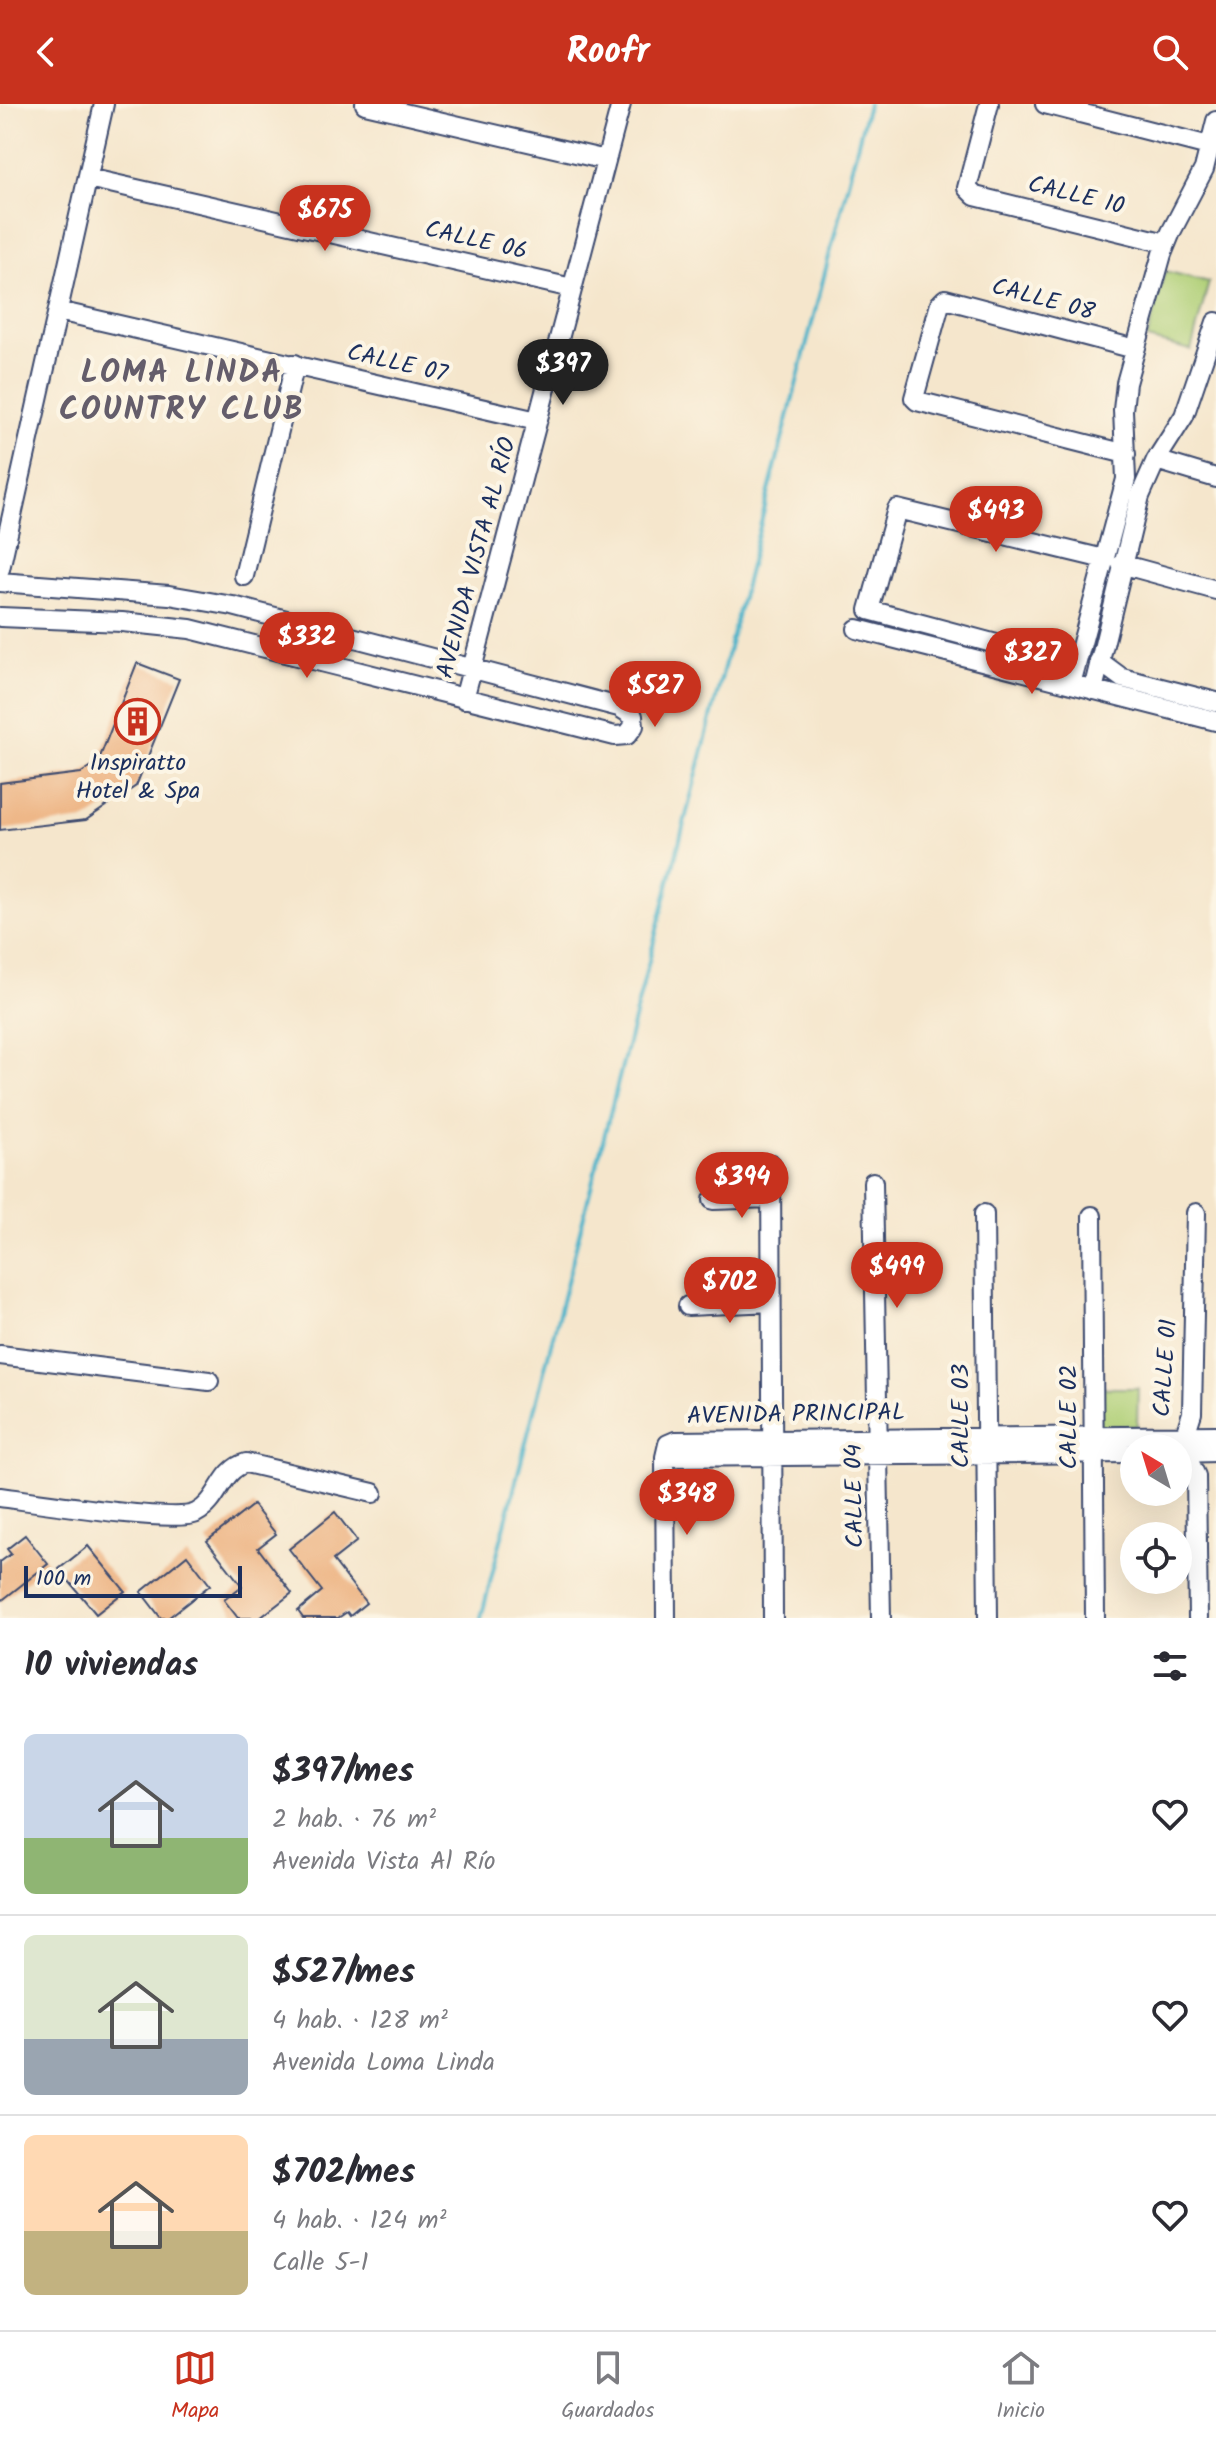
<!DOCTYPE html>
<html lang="es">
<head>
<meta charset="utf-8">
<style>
	:root { --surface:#fff; --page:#f7f7f7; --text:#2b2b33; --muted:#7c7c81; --line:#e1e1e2; --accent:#c8321e }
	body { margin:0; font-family:Kalam,sans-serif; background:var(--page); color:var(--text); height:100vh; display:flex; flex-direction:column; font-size:30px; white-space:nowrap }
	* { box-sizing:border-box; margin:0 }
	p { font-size:26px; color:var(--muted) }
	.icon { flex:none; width:44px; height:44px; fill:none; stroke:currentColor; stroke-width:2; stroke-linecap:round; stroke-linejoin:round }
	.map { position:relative; height:1514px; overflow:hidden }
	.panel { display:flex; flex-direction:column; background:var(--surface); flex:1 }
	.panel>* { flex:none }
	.needle { width:52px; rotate:322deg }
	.fabs { position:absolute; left:1120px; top:1330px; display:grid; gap:16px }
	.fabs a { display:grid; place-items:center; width:72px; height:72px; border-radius:50%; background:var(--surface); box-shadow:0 8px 32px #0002; font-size:40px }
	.scale { position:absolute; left:24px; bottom:20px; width:218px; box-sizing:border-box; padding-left:8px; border:4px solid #1b2f5e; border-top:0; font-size:22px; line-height:28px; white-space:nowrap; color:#1b2f5e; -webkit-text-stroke:6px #fcf5e5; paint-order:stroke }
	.price { position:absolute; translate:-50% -68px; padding:0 18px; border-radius:28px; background:var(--accent); color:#fff; font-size:26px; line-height:52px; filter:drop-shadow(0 2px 4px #0008) }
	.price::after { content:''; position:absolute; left:50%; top:48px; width:24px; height:18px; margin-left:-12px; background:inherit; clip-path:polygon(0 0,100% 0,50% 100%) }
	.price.current { background:#222; color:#fff }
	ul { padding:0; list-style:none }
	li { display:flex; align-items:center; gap:24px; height:200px; padding:0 24px }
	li+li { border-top:2px solid var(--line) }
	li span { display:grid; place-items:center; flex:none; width:224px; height:160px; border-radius:12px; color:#555 }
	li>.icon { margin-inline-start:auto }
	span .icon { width:96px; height:96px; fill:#fffc; stroke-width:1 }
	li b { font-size:34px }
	h2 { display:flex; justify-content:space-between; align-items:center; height:96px; padding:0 24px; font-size:34px }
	header { display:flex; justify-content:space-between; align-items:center; height:104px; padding:0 24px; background:var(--accent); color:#fff; font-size:36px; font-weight:800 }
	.tabs { display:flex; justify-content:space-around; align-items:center; height:112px; border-top:2px solid var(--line); background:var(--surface); font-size:22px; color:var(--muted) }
	.tabs a { display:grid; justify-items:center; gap:4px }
	.tabs .current { color:var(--accent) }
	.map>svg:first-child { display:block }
	.green { fill:#afcf76; stroke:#657f6a; stroke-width:2 }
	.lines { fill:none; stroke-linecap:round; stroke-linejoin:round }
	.stream { stroke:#4cb4ca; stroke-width:4 }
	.building { fill:#edb382 }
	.street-casing { stroke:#3c4a6e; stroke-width:22 }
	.street { stroke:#fff; stroke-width:18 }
	.labels { text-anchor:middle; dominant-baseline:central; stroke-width:8; stroke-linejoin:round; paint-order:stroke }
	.street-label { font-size:24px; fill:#1b2f5e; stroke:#fcf5e5 }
	.poi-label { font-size:24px; fill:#1b2f5e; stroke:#fcf5e5 }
	.district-label { font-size:32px; font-weight:bold; letter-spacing:2px; fill:#645d6b; stroke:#fcf5e5 }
</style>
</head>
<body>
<header><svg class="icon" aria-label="back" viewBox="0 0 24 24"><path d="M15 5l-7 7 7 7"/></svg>Roofr<svg class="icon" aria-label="search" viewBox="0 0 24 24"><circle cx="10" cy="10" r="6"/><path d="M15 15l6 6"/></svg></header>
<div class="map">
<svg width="1216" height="1514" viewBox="0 0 1216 1514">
	<rect width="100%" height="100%" fill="#fcf5e5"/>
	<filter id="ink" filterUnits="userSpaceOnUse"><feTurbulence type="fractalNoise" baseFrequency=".0125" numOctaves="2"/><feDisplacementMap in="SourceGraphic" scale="16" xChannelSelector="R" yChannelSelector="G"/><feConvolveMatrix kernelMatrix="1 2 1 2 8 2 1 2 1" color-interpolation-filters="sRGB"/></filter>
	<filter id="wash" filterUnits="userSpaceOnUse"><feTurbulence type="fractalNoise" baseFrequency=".006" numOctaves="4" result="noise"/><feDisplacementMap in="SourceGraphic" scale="32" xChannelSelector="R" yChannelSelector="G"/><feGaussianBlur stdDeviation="1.8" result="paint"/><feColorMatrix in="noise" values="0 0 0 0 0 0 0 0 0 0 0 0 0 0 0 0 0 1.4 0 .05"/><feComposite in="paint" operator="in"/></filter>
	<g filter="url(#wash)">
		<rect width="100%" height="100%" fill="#f5e6cc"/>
		<path class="green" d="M1165,167l44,11 -18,68 -44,-11z
			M1100,1284h38l-1,38h-38z"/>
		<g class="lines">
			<path class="stream" d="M481,1514l387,-1514"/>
		</g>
		<g id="blocks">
			<path class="building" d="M137,559l42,16 -43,107 -50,34 -86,10v-47l81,-10 17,-11z
				M253,1401l23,29 -18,14 34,45 -32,25h-22l-14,-18 18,-14 -35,-45z
				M335,1408l22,29 -24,19 33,43 -16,13 -3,-4 -9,6h-35l-5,-7 24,-20 -33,-42z
				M25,1431l23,29 -48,38v-40l11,-8 -4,-5z
				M88,1442l37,45 -29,23 -37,-45z
				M187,1451l23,30 -42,33h-7l-20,-26z"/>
		</g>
	</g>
	<g filter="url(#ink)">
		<use href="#blocks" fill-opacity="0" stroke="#3c4a6e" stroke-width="2"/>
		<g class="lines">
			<defs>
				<path id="street" d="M365,0l241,56
					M989,0l-22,84 8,8 191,47
					M1045,0l164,42
					M88,74l484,110
					M58,207l479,110
					M1126,350l-209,-53 -3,-3 26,-94 5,-5 190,50
					M1156,356l60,18
					M1121,460l95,26
					M0,465l104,-465
					M244,472l51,-212
					M0,478l169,13 64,11 386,101 14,9 1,10 -7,9 -12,1 -425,-107 -68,-7 -122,-5
					M857,525l359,92
					M1060,557l-191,-51 28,-101 207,50
					M1099,557l23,17 94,24
					M1071,580l55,-205 -3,-69 3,-27 36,-129 9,-22 33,-63 12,-48
					M1093,586l47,-194 16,-36 28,-44 32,-94
					M464,595l157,-595
					M771,1060l2,454
					M873,1078l8,436
					M713,1096l58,-2
					M1196,1109l-4,200 -7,22v18l11,23 2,142
					M984,1110l4,404
					M1092,1112l3,402
					M688,1202l83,-4
					M0,1251l209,26
					M1178,1349l38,-1
					M665,1353l469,-4
					M0,1393c32,4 176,27 196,16 24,-12 24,-43 50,-50l127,30
					M666,1514l-1,-161 3,-13 7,-3 541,-6"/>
			</defs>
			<use href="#street" class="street-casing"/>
			<use href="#street" class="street"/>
		</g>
	</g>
	<defs>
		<symbol id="building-ring" viewBox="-11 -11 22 22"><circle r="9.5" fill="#fcf5e5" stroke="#c8321e" stroke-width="1.5"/><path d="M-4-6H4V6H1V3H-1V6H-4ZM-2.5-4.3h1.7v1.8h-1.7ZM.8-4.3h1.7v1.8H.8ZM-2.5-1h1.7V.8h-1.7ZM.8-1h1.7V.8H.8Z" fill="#c8321e"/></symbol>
	</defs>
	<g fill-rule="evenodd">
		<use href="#building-ring" x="112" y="592" width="51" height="51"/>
	</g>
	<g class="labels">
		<g class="street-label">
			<text transform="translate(1076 92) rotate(14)">CALLE 10</text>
			<text transform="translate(476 137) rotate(13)">CALLE 06</text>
			<text transform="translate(1043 196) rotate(15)">CALLE 08</text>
			<text transform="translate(397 260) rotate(13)">CALLE 07</text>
			<text transform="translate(477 454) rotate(-75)">AVENIDA VISTA AL RÍO</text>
			<text transform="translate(1166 1264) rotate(-86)">CALLE 01</text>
			<text transform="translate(796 1311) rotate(-1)">AVENIDA PRINCIPAL</text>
			<text transform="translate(961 1312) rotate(-90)">CALLE 03</text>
			<text transform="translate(1069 1313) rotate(-90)">CALLE 02</text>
			<text transform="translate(855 1392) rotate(-91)">CALLE 04</text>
		</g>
		<g class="poi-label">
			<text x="138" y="659">Inspiratto<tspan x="138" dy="28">Hotel &amp; Spa</tspan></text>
		</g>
		<g class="district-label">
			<text x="182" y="269">LOMA LINDA<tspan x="182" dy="37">COUNTRY CLUB</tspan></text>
		</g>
	</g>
</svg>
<div class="fabs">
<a><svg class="needle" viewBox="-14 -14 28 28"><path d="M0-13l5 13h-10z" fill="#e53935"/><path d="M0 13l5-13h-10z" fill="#7c7c81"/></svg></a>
<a><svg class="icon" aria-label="locate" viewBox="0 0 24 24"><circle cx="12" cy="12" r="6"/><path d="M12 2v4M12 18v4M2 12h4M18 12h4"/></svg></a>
</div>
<div class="scale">100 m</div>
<b class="price" style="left:325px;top:149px">$675</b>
<b class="price current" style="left:563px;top:303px">$397</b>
<b class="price" style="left:996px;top:450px">$493</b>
<b class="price" style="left:307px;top:576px">$332</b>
<b class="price" style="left:1032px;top:592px">$327</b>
<b class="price" style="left:655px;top:625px">$527</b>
<b class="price" style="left:742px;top:1116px">$394</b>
<b class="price" style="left:897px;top:1206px">$499</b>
<b class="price" style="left:730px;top:1221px">$702</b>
<b class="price" style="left:687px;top:1433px">$348</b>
</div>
<section class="panel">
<h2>10 viviendas<svg class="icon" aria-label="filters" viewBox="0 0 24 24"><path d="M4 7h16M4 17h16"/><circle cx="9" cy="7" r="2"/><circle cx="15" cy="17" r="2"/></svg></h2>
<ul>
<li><span style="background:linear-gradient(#c9d6e8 65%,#8fb573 0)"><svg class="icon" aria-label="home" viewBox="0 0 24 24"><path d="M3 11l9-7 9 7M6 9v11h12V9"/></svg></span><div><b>$397/mes</b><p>2 hab. · 76 m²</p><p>Avenida Vista Al Río</p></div><svg class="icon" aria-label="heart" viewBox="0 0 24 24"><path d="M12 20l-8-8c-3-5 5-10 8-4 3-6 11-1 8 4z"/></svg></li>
<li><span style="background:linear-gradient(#dfe7d0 65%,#9aa5b1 0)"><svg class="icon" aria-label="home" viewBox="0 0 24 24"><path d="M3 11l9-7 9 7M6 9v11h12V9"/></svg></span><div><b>$527/mes</b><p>4 hab. · 128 m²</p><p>Avenida Loma Linda</p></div><svg class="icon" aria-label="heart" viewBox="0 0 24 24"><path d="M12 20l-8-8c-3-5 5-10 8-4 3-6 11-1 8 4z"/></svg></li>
<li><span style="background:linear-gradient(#ffd9b3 60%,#c2b280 0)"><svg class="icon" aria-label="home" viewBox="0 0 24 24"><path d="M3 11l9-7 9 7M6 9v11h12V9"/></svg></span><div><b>$702/mes</b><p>4 hab. · 124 m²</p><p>Calle 5-1</p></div><svg class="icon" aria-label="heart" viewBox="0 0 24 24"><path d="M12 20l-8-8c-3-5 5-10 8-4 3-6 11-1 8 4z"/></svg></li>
</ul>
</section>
<nav class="tabs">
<a class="current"><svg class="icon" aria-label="map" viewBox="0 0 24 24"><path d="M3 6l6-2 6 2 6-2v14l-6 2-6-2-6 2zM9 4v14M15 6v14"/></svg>Mapa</a>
<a><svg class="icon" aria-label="saved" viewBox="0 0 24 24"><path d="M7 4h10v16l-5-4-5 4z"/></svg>Guardados</a>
<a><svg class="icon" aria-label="home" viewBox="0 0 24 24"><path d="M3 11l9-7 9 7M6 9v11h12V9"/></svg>Inicio</a>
</nav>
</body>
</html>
